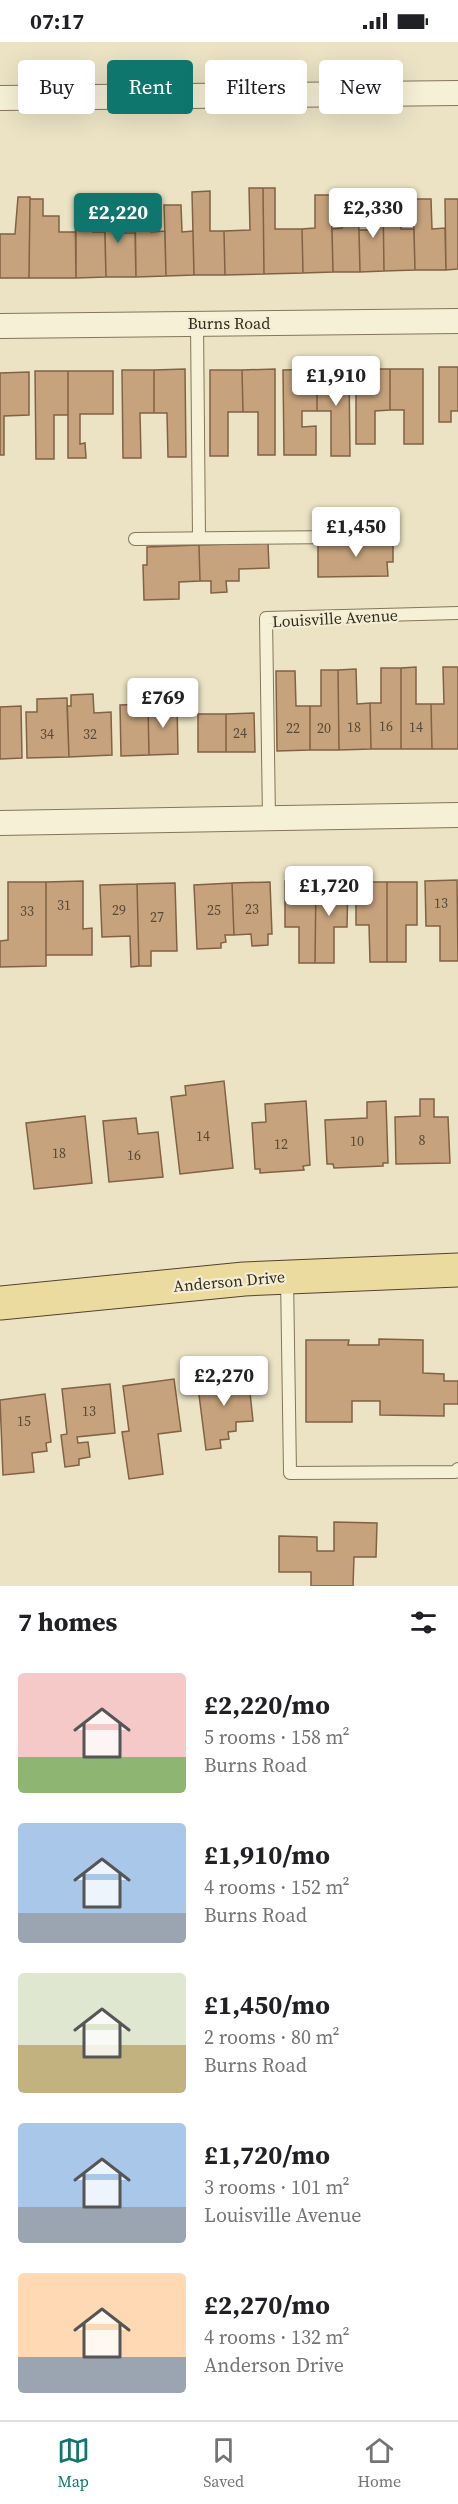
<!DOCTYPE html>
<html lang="en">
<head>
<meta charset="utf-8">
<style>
	:root { --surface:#fff; --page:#f6f6f6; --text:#202124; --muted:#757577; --line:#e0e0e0; --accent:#0f766e }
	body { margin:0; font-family:"Source Serif 4",serif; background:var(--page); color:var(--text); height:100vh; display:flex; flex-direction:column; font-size:22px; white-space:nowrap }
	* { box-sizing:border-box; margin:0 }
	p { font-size:20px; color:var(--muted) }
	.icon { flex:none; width:33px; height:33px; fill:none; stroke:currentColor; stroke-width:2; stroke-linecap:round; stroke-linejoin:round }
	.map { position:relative; height:1544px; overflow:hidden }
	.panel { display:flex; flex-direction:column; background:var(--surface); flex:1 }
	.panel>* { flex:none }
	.hud { position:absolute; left:18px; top:18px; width:423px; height:54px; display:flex; gap:12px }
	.price { position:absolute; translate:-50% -51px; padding:0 14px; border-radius:6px; background:#fff; color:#222; font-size:20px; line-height:39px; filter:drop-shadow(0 2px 3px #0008) }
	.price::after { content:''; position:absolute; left:50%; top:36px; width:18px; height:14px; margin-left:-9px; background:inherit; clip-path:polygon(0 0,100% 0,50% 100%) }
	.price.selected { background:var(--accent); color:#fff }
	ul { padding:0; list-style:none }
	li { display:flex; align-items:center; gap:18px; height:150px; padding:0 18px }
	li span { display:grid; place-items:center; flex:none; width:168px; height:120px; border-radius:6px; color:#555 }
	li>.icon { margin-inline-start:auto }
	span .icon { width:72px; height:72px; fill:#fffc; stroke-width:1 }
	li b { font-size:26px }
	h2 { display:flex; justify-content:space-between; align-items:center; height:72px; padding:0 18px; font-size:26px }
	.tag { padding:0 21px; border-radius:6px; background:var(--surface); box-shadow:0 6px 24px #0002; font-size:21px; line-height:54px }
	.tag.selected { background:var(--accent); color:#fff }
	.status { display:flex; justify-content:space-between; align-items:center; height:42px; padding:0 30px; background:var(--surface); direction:ltr }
	.status svg { height:16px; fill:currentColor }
	.tab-bar { display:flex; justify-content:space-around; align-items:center; height:84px; border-top:2px solid var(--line); background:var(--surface); font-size:16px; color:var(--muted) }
	.tab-bar a { display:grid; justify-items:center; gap:3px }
	.tab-bar .selected { color:var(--accent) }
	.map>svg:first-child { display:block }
	.building { fill:#c6a37d; stroke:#816243; stroke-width:1.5 }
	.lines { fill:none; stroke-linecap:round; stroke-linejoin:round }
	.lane-casing { stroke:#84755c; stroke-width:14 }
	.street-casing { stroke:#84755c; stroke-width:26 }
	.primary-casing { stroke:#524330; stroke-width:35 }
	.lane { stroke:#f6f0d6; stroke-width:12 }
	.street { stroke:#f6f0d6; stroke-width:24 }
	.primary { stroke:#ebdb9e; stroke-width:33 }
	.labels { text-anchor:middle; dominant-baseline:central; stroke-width:4.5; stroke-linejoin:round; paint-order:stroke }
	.number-label { font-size:14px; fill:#594a36 }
	.street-label { font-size:16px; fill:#352c1f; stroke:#f3edd3 }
</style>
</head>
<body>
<div class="status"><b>07:17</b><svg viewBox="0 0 49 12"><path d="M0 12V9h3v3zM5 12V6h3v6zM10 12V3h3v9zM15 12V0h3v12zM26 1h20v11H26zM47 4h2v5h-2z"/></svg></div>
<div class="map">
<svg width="458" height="1544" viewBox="0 0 458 1544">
	<rect width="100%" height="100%" fill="#ebe3c4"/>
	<path class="building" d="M249,146h14l1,86 -39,1 -1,-44 26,-1z
		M263,146h12v41h27l1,44 -39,1z
		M210,149v40h14l1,44h-31l-2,-83z
		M341,152h17l2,78h-27l-1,-43 10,-1z
		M315,153h16l2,77 -30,1 -1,-44 13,-1z
		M18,155h12l-1,81h-29v-44h15z
		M30,157h13v17h16v16h17v46h-47z
		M413,157h18l1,30 13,-1 1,42h-31z
		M445,157h13v70l-12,1z
		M383,158h17l1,29h13l1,41 -31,1z
		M383,158l1,71 -24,1 -1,-42h9l-1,-29z
		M92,161l1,29h12l1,45 -30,1 -1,-74z
		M104,161h18l1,30h12l1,44h-30z
		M135,161h15l1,29 14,-1 1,45 -30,1z
		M164,163h17l1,27 11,-1 1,44 -28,1z
		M439,325h19v44h-7v11h-12z
		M185,327l1,88h-18l-1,-44h-13v-43z
		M275,327v86h-17v-43h-15l-1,-42z
		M317,327h32l1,87h-19v-45h-14z
		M317,327v42h-15v16l14,-1v29h-32l-1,-85z
		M356,327h34v41l-15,1v33h-19z
		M390,327h33v75h-19v-34h-14z
		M122,328h32v43h-14l1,45h-18z
		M210,328h32l1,42h-15v44h-18z
		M35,329h33v44h-14v44h-18z
		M68,329h45v43h-33v30l5,-1 1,15h-18z
		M29,330v43l-25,1v39h-4v-82z
		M367,494h26v26h-6l1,14 -70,1v-35h49z
		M268,501l1,25 -30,1v12h-13l1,11 -16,1v-12h-11l-1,-36z
		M199,503l1,36 -21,1v17l-35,1 -1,-35h4v-18z
		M416,625v37h15l1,45h-31v-81z
		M443,625h15v82h-26l-1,-45h13z
		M381,626h20v81h-30l-1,-46h11z
		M356,627l1,35 13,-1 1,46 -32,1 -1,-80z
		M321,628h17l1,80h-29v-44h11z
		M276,629h19l1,35h14v44l-33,1z
		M93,652l1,19 17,-1 1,43 -43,2 -2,-51h4v-11z
		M67,656l2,59 -42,1 -1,-46h11v-13z
		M177,661l1,51 -29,1 -1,-51z
		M148,662l1,51 -28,1 -1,-51z
		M21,664l1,52 -22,1v-52z
		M254,671l1,39h-29v-38z
		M198,672h28v38h-28z
		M457,838l1,81h-18v-35h-14l-1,-45z
		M83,839v48l9,-1v27h-46v-73z
		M285,839l31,1 -1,81h-16v-36h-14z
		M8,840h38v84l-46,1v-26l8,-1z
		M270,840l2,52h-4v11l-16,1 -1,-12 -17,1 -2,-52z
		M316,840h32l-1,45h-13v36h-19z
		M356,840h31v80h-17l-1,-37h-13z
		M387,840h30v43h-11v37h-19z
		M175,841l2,68h-26v15h-12l-2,-82z
		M232,841l2,52h-9l1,7 -5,1v5l-24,1 -3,-64z
		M137,842l2,82 -8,1 -1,-31 -28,1 -2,-52z
		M224,1039l9,87 -53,6 -9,-77 15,-2 -1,-9z
		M420,1057h14v18h14l2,46 -54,1 -1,-47 25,-1z
		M306,1059l4,64 -7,1 1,4 -44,3v-4h-5l-3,-46 14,-1 -1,-18z
		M386,1059l2,62h-5v3l-49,2 -1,-4h-6l-2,-44 42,-2v-16z
		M85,1074l7,67 -58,6 -8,-66z
		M136,1076l2,16 20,-2 5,45 -54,5 -6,-61z
		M379,1297l44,1v33l21,1v7h14v23h-14v12l-64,-1v-14h-28v21h-46v-82h43l-1,5h31z
		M248,1332l5,47 -17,1v9l-8,1 1,7 -9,1 1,8 -15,2 -9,-71z
		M174,1337l7,52 -23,3 5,40 -34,5 -7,-47 7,-1 -6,-45z
		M110,1342l5,49 -38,4 1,6 10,-1 2,15 -11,2v6l-14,2 -4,-32 6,-1 -5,-45z
		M45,1352l6,48 -5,1 1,8 -15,2 2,19 -31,3 -3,-75z
		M334,1480l43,1 -1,34h-22l-1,29h-42v-14h-32v-36l38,1v14h17z"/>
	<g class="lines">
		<defs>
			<path id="lane" d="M197,281l2,215
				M135,497l210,-2
				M269,777l-3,-201 192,-5
				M287,1235l3,196 165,-1 3,-3"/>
			<path id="street" d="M0,56l458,-5
				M0,284l458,-5
				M0,781l458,-8"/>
			<path id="primary" d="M0,1261l244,-24 214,-9"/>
		</defs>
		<use href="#lane" class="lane-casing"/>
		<use href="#street" class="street-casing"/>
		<use href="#primary" class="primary-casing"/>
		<use href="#lane" class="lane"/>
		<use href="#street" class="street"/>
		<use href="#primary" class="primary"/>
	</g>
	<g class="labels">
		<g class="number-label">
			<text x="386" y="684">16</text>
			<text x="354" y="685">18</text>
			<text x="416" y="685">14</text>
			<text x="293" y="686">22</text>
			<text x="324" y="686">20</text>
			<text x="240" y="691">24</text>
			<text x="47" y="692">34</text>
			<text x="90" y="692">32</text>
			<text x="441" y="861">13</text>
			<text x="64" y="863">31</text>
			<text x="252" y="867">23</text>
			<text x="119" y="868">29</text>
			<text x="214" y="868">25</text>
			<text x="27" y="869">33</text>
			<text x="157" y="875">27</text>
			<text x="203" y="1094">14</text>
			<text x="422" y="1098">8</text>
			<text x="357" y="1099">10</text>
			<text x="281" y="1102">12</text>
			<text x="59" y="1111">18</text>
			<text x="134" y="1113">16</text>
			<text x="89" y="1369">13</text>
			<text x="24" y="1379">15</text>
		</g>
		<g class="street-label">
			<text x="229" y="281">Burns Road</text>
			<text transform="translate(335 576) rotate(-3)">Louisville Avenue</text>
			<text transform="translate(229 1239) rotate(-5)">Anderson Drive</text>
		</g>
	</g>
</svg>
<b class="price" style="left:373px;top:197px">£2,330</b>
<b class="price selected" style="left:118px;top:202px">£2,220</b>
<b class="price" style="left:336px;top:365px">£1,910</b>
<b class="price" style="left:356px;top:516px">£1,450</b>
<b class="price" style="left:163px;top:687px">£769</b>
<b class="price" style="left:329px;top:875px">£1,720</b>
<b class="price" style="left:224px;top:1365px">£2,270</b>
<div class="hud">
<a class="tag">Buy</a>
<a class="tag selected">Rent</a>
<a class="tag">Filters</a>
<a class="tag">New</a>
</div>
</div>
<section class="panel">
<h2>7 homes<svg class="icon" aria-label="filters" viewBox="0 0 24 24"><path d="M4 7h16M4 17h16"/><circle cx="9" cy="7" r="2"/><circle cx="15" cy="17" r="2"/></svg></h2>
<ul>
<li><span style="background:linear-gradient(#f6c9c9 70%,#8fb573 0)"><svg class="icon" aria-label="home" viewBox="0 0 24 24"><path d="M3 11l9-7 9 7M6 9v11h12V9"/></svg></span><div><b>£2,220/mo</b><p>5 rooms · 158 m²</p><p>Burns Road</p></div></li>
<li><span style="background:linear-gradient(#a9c7e8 75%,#9aa5b1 0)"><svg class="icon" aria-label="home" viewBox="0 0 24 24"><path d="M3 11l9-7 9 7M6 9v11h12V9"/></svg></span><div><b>£1,910/mo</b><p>4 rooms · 152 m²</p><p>Burns Road</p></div></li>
<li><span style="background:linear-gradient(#dfe7d0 60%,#c2b280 0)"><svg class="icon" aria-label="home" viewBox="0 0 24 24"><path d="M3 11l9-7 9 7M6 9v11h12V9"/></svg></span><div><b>£1,450/mo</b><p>2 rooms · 80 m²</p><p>Burns Road</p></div></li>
<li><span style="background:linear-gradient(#a9c7e8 70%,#9aa5b1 0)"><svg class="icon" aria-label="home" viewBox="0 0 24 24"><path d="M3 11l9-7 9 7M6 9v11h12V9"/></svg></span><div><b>£1,720/mo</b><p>3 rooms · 101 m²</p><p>Louisville Avenue</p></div></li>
<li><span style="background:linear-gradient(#ffd9b3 70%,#9aa5b1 0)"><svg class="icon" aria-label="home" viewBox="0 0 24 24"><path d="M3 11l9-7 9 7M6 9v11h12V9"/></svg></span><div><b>£2,270/mo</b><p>4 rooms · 132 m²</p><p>Anderson Drive</p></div></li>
</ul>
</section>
<nav class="tab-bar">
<a class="selected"><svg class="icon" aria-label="map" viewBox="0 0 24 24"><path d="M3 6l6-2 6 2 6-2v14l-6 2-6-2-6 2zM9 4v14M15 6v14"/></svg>Map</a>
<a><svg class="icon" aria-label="saved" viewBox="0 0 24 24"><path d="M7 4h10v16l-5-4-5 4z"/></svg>Saved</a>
<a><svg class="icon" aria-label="home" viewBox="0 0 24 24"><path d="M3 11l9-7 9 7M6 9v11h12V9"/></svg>Home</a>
</nav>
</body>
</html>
